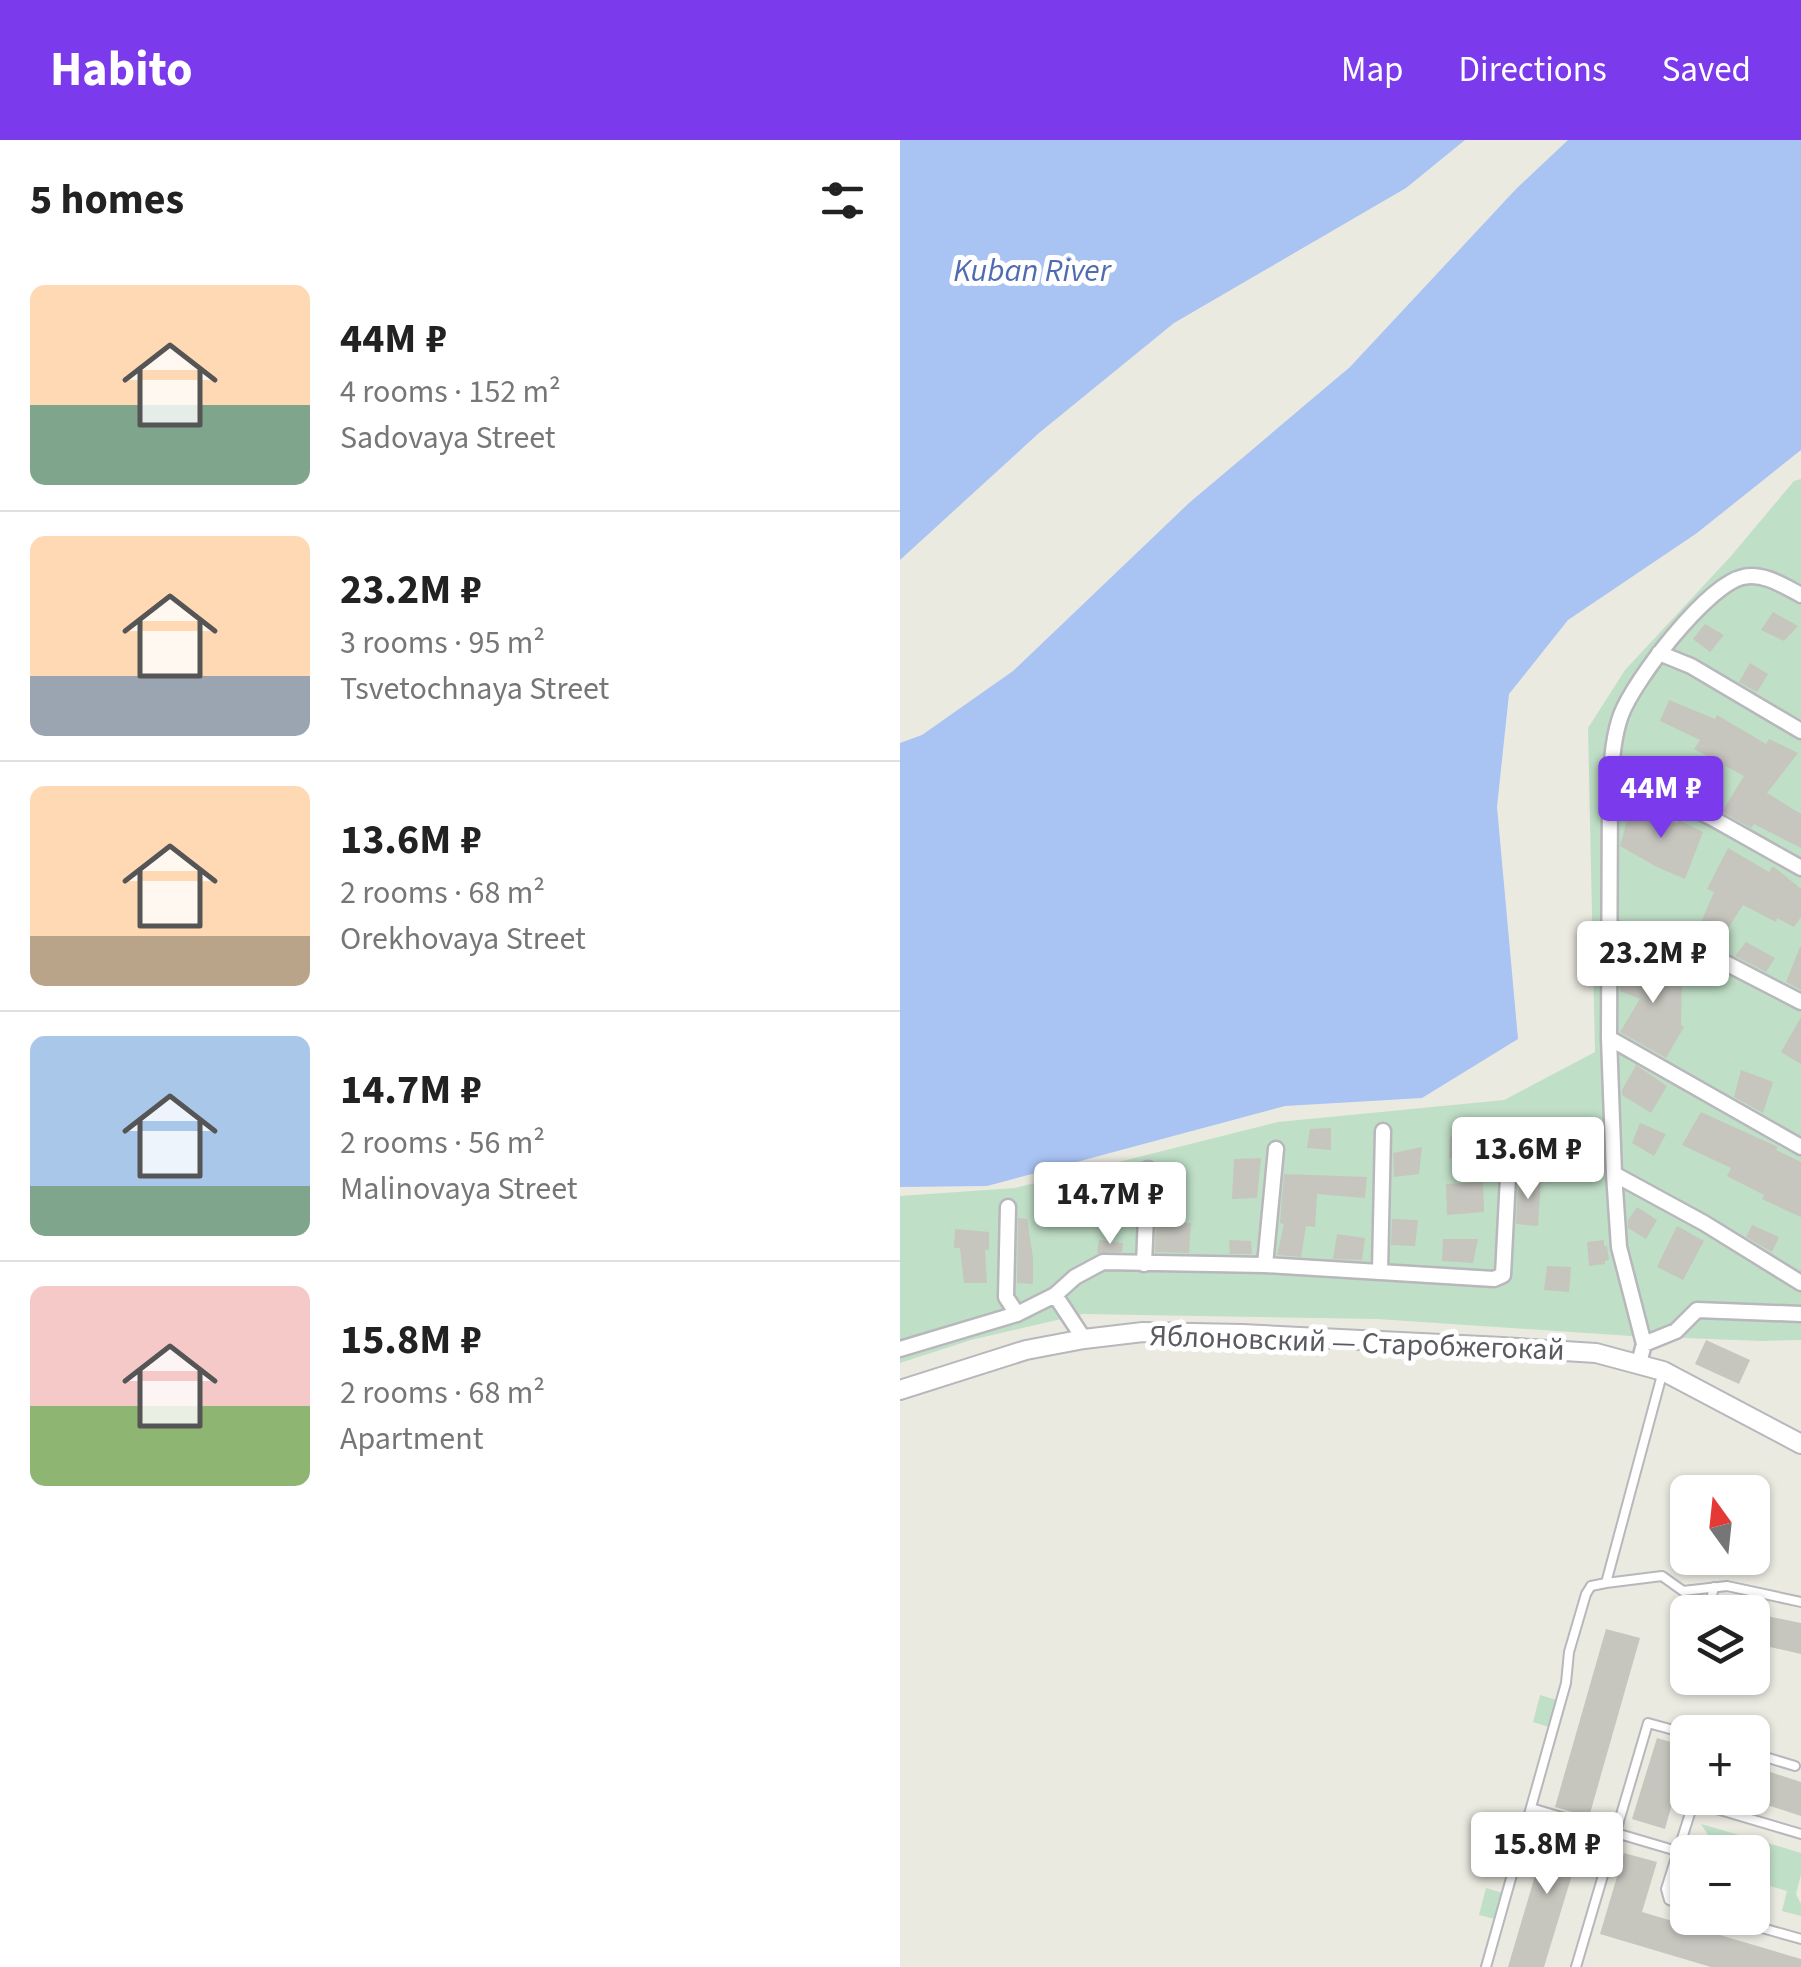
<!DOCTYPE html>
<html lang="en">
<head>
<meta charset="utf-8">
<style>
	:root { --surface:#fff; --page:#f6f6f6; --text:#222; --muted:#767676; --line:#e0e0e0; --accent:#7c3aed }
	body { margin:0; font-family:"Source Sans 3",sans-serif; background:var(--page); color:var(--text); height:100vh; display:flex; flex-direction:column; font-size:38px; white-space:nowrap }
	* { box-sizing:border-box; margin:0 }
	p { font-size:32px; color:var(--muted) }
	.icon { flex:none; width:55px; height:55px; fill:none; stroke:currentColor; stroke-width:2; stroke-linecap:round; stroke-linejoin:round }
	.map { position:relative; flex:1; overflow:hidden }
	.side { display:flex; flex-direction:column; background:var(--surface); width:900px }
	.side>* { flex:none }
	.needle { width:65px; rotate:345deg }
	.buttons { position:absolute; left:770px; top:1335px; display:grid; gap:20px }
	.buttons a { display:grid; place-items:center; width:100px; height:100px; border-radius:15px; background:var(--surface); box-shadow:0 2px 8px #0004; font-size:50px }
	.price { position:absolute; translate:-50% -85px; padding:0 22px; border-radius:10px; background:#fff; color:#222; font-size:32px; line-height:65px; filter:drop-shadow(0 2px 5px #0008) }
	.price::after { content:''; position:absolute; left:50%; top:60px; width:30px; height:22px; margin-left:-15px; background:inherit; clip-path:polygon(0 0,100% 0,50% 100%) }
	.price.current { background:var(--accent); color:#fff }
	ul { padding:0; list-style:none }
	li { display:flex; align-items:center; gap:30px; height:250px; padding:0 30px }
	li+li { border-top:2px solid var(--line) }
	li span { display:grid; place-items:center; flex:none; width:280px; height:200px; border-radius:15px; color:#555 }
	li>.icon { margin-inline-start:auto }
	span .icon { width:120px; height:120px; fill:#fffc; stroke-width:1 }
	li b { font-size:42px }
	h2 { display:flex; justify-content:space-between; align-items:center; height:120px; padding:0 30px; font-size:42px }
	header { display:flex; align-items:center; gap:60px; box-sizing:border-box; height:140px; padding:0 50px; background:var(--accent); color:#fff }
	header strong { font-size:48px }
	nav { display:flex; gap:55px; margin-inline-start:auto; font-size:35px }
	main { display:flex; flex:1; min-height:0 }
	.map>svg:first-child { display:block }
	.green { fill:#c0dfc7 }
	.water { fill:#a9c3f3 }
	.building { fill:#c6c5be }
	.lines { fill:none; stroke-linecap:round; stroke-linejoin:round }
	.service-casing { stroke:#b7b7bc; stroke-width:12 }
	.minor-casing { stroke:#b7b7bc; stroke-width:19 }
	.tertiary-casing { stroke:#b7b7bc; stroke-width:22 }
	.service { stroke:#fff; stroke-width:8 }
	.minor { stroke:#fff; stroke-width:14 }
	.tertiary { stroke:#fff; stroke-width:18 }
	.labels { text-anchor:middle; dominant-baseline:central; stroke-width:10; stroke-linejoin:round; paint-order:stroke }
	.street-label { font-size:30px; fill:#5a5b60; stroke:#fff }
	.water-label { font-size:32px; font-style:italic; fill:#506bb2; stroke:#fff }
</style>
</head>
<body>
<header>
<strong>Habito</strong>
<nav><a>Map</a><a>Directions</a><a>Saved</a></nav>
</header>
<main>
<section class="side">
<h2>5 homes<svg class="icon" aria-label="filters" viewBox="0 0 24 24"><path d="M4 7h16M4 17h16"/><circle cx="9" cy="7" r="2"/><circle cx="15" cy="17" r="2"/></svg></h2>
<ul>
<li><span style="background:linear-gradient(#ffd9b3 60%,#7fa58c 0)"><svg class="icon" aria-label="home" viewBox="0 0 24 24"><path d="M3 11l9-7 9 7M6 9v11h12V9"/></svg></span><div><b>44M ₽</b><p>4 rooms · 152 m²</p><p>Sadovaya Street</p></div></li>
<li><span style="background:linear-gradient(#ffd9b3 70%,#9aa5b1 0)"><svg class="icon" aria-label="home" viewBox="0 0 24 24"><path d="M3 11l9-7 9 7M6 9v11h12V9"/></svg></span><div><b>23.2M ₽</b><p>3 rooms · 95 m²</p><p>Tsvetochnaya Street</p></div></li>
<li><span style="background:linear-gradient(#ffd9b3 75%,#b9a48a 0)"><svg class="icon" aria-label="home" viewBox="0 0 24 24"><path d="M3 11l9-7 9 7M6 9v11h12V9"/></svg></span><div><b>13.6M ₽</b><p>2 rooms · 68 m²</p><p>Orekhovaya Street</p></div></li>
<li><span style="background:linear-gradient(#a9c7e8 75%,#7fa58c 0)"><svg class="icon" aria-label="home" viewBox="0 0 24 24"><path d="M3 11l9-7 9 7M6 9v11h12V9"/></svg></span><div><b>14.7M ₽</b><p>2 rooms · 56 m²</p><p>Malinovaya Street</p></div></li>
<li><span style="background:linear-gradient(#f6c9c9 60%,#8fb573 0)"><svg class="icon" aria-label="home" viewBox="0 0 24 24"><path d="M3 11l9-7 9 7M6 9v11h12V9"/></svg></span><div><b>15.8M ₽</b><p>2 rooms · 68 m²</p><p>Apartment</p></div></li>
</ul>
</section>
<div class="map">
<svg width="901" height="1827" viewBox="0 0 901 1827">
	<rect width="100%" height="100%" fill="#ebeae1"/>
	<path class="green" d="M901,339v861l-39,1 -131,-5 -254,-17 -294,-5 -112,26 -71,23v-167l115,-8 263,-66 226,-22 91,-48 -7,-324 37,-58 106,-114 63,-75z
		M778,1463l20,5 -1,4h-9l-1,32 -17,-4z
		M640,1555l17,5 -8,27 -16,-5z
		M801,1684l62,18 -4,11 -6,2 -1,-3h-36l1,-3z
		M868,1703l33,10v22l-5,19 5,10v12l-19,-5 5,-20 -34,-10v-22l16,5 -5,-10z
		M586,1748l17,5 -8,26 -16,-4z"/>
	<path class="water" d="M0,0h565l-59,48 -232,135 -135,110 -139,127z
		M668,0h233v310l-104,83 -129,87 -59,74 -12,113 21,232 -96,59 -137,8 -298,80 -87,1v-444l22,-8 91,-64 176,-168 161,-136 166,-178z"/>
	<path class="building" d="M873,472l25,14 -14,15 -23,-11z
		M805,484l19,11 -14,17 -17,-13z
		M850,523l18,11 -11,18 -18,-10z
		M769,560l46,19 2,-4 49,29 3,-5 29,14 -31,40 34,21v34l-47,-24 -3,4 -29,-16 22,-36 -50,-27 6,-9 -40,-19z
		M754,622l50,21 -8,16 -46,-23z
		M732,663l45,20 2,-3 24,12 -18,47 -28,-12 -37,-21z
		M828,708l41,24 4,-6 28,23v28l-7,10 -17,-9 -1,4 -33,-17 -27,42 -22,-8 20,-47 -7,-3z
		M846,802l29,16 -9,14 -31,-16z
		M900,807h1v43l-15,-8z
		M723,820l59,15 -1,50 3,2 -18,31 -46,-26 20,-33 -20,-8v-21z
		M901,877v47l-20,-12z
		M736,925l31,21 -16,27 -29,-18v-5z
		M841,930l32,12 -10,31 -29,-16z
		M801,972l77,35 -2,3 25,12v55l-39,-18 2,-4 -37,-19 4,-8 -49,-23z
		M740,983l26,11 -12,22 -22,-13z
		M431,988v22l-24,-2 3,-19z
		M574,994l-2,26 -23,-2 1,-21z
		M648,1004l-1,25 -36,-4 -1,-20z
		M522,1007l-3,27 -25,3 -1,-24z
		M361,1018l-4,40 -25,1 2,-40z
		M384,1034l83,3 -2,21 -48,-4 -2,33 -9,-1 -5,31 -24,-2 7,-31 -4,-1z
		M641,1039l-3,47 -22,-2 2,-44z
		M583,1042l1,30 -37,3 -1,-31z
		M224,1053l-3,27 -24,1 -2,-24z
		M737,1067l20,13 -11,19 -18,-11v-8z
		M118,1078l9,1 6,39v26l-16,-1z
		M492,1079l26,1 -3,26 -24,-1z
		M291,1083l-2,30 -34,-1 1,-28z
		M852,1085l27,12 -7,15 -26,-15z
		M777,1086l27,15 -21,39 -26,-13z
		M55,1089l34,3v18h-4l2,33h-23l-4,-35h-6z
		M437,1094l28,4 -3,22 -29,-1z
		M543,1099h35l-5,24 -31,-2z
		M199,1100l24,3 -1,9 -25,1z
		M329,1100l22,1 1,13h-22z
		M704,1100v6h3l2,14 -4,1v3l-16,2 -2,-24z
		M647,1126l24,1 -2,25 -25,-2z
		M806,1200l44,20 -11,24 -44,-20z
		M852,1473l49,10v31l-49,-11z
		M706,1489l34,9 -51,179 -34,-10z
		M757,1598l31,9v34l-9,-2 -14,50 -33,-10z
		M852,1626l49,16v34l-49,-16z
		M651,1682l34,10 -41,135h-36z
		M724,1713l33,9 -15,50 159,47v8h-90l-111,-33z"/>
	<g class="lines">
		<defs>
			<path id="service" d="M763,1231l-57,212 56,-7 21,15 44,-5 74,16
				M808,1472l6,-25
				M852,1613l43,13
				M631,1668l146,43
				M788,1766l-19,-6 -3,-11 26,-82 11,-2 98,29
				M827,1778l74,21
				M586,1827l80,-284 3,-31 17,-58 5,-8 15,-3
				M676,1827l72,-244 40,11"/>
			<path id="minor" d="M759,513l32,13 110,65
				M710,644l30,-1 72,35 89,50
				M711,789l38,5 65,23 87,45
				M709,898l192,109
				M714,1034l90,49 97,60
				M108,1067l-2,90 11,17
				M244,1124l4,-95
				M365,1125l11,-116
				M480,1131l3,-140
				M155,1155l29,44
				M744,1204l32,-13 21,-21 104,4
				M0,1209l117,-35 38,-19 20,-18 28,-15 162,3 229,14 9,-4 5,-98
				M739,1223l5,-19 -25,-97 -5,-73 -5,-136 1,-254c2,-23 3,-47 11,-69 13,-35 86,-130 122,-138 20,-5 41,9 58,18"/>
			<path id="tertiary" d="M0,1250l126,-40 58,-11 59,-7 99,2 260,13 94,6 67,18 138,73"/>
		</defs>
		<use href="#service" class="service-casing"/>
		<use href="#minor" class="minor-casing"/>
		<use href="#tertiary" class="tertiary-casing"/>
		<use href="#service" class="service"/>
		<use href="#minor" class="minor"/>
		<use href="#tertiary" class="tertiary"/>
	</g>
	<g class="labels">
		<g class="street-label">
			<text transform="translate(457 1203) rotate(2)">Яблоновский — Старобжегокай</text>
		</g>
		<g class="water-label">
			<text x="132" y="131">Kuban River</text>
		</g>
	</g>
</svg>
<div class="buttons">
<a><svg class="needle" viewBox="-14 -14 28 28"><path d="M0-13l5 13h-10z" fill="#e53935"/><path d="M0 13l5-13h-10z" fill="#767676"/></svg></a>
<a><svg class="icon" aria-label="layers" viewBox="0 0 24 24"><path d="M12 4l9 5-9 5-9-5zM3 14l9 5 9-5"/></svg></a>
<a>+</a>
<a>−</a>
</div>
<b class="price current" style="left:761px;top:701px">44M ₽</b>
<b class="price" style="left:753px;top:866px">23.2M ₽</b>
<b class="price" style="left:628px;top:1062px">13.6M ₽</b>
<b class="price" style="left:210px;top:1107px">14.7M ₽</b>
<b class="price" style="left:647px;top:1757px">15.8M ₽</b>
</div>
</main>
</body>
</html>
